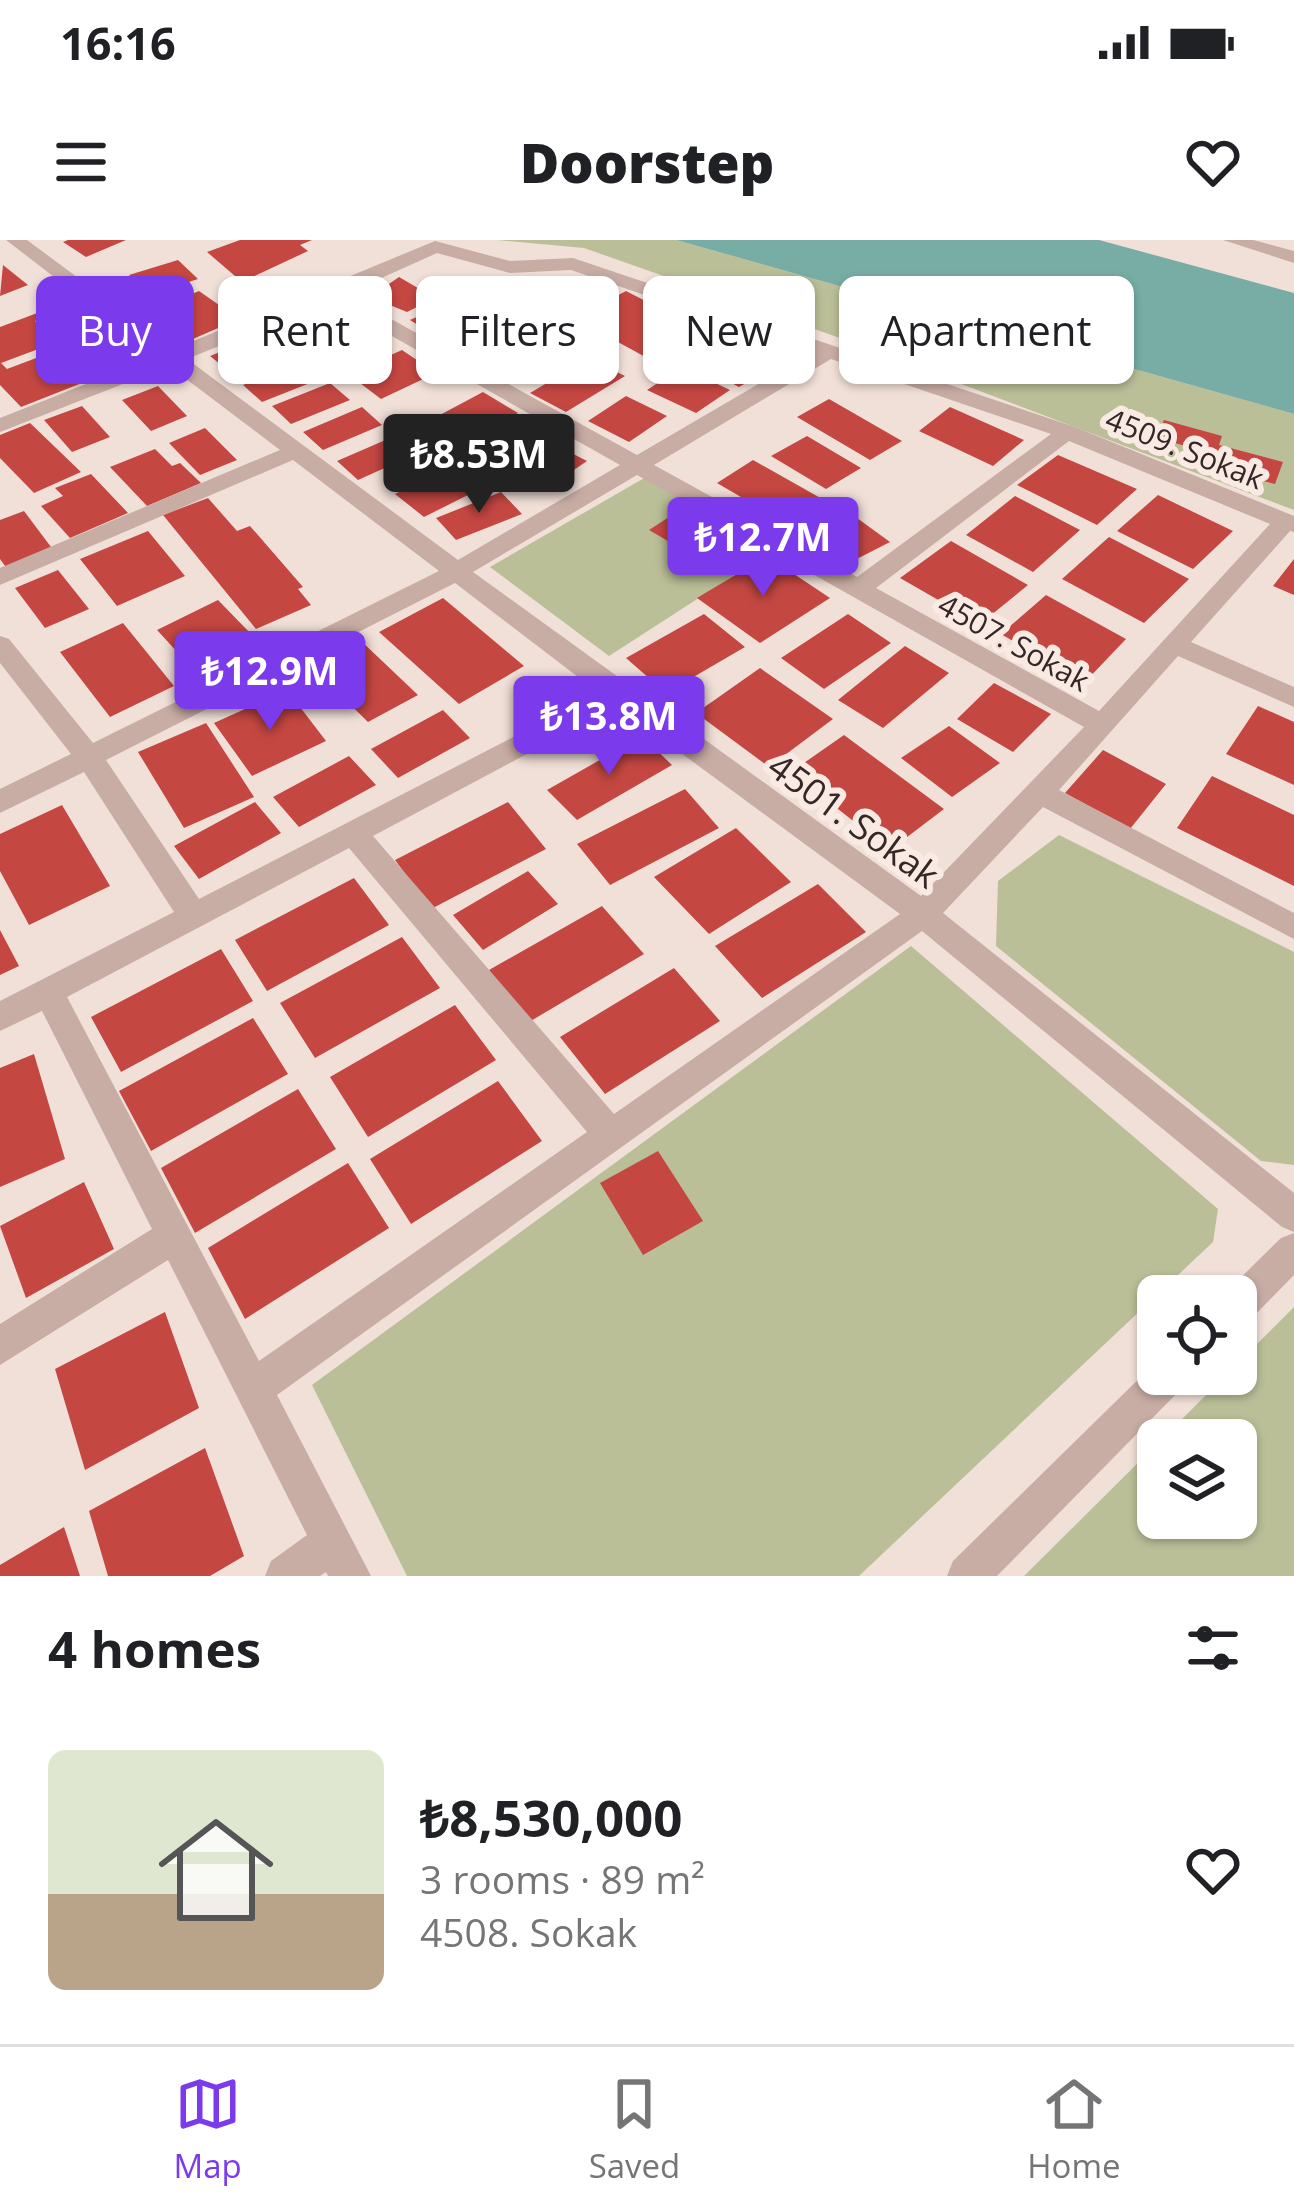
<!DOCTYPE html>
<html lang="en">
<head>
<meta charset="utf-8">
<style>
	:root { --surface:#fff; --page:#f2f2f2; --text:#202124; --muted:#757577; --line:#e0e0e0; --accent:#7c3aed }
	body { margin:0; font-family:"Open Sans",sans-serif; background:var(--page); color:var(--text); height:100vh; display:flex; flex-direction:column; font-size:45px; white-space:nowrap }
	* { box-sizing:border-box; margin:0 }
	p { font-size:39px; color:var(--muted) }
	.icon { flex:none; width:66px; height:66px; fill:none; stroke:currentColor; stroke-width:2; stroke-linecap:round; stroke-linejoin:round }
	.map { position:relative; height:1336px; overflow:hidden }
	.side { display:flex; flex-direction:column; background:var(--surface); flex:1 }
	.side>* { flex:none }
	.top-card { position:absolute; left:36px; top:36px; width:1224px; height:108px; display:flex; gap:24px }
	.buttons { position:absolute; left:1137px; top:1035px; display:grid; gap:24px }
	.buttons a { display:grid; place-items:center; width:120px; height:120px; border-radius:18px; background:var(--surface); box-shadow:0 3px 9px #0004; font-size:60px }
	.price { position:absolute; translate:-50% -102px; padding:0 27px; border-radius:12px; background:var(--accent); color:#fff; font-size:39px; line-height:78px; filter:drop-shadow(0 3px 6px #0008) }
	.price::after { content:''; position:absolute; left:50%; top:72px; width:36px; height:27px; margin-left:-18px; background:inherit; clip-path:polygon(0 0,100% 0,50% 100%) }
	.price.active { background:#222; color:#fff }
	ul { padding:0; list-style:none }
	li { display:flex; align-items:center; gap:36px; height:300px; padding:0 48px }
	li+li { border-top:3px solid var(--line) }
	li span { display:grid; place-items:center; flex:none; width:336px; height:240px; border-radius:18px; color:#555 }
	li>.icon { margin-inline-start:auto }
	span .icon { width:144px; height:144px; fill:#fffc; stroke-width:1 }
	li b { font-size:51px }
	h2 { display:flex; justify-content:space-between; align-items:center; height:144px; padding:0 48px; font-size:51px }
	.tag { padding:0 42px; border-radius:18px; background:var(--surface); box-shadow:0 3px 9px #0004; font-size:42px; line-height:108px }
	.tag.active { background:var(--accent); color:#fff }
	.status { display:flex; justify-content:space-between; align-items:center; height:84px; padding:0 60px; background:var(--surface); direction:ltr }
	.status svg { height:33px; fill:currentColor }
	header { display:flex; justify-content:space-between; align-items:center; height:156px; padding:0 48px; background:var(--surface); font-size:54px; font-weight:800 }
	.menu { display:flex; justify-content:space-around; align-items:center; height:168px; border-top:3px solid var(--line); background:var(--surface); font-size:33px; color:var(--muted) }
	.menu a { display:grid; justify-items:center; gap:6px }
	.menu .active { color:var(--accent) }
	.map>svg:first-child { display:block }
	.green { fill:#babf98 }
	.water { fill:#77ada5 }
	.building { fill:#c54742 }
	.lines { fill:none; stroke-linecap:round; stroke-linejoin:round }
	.minor { fill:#c8ada4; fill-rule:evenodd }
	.labels { text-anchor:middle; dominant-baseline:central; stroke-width:12; stroke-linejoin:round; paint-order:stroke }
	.far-street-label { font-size:30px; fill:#342726; stroke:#f9ebe4 }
	.street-label { font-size:36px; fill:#342726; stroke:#f9ebe4 }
</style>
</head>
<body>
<div class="status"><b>16:16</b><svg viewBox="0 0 49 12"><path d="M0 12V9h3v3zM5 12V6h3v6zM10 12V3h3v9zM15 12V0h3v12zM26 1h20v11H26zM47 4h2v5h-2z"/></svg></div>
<header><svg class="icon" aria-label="menu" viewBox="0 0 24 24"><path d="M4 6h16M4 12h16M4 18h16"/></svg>Doorstep<svg class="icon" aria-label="heart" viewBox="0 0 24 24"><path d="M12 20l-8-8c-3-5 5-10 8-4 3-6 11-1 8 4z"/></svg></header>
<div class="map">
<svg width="1294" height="1336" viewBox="0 0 1294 1336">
	<rect width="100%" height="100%" fill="#f1e0d8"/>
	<path class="green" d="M497,0h179l618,174v96l-457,-173 -253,-89z
		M646,237l121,77 -158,102 -119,-89z
		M1059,595l235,117v213l-33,-4 -265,-215 2,-65z
		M911,706l307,263 -5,33 -354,334h-452l-95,-191z
		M1294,1067v269h-270l134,-133v75h78v-78h-75l66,-66h9v-9z"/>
	<path class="water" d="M676,0h423l195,53v121z"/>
	<path class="building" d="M68,0h58l-40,17 -23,-15z
		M240,0h72l-12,5 8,6 -66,31 -35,-30z
		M178,20l20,19 -50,16 -19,-20z
		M3,25l25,20 -28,11z
		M399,37l36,21 -28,14 -37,-15z
		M274,38l27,21 -51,19 -26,-21z
		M199,51l40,28 -53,23 -39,-29z
		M506,51l31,17 -35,18 -31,-17z
		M626,51l86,44 -10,6 8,4 25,-14 53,28 -49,28 -61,-32 -18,10 -86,-47z
		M446,64l45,28 36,-17 28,17 -73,34 -72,-46z
		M326,65l32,24 -46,20 -33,-25z
		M56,66l6,5 -27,10 22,21 -56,21 6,6 85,-32 33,29 -104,41 -21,-22v-58z
		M370,93l14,12 -52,20 -14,-13z
		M259,96l32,25 -49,21 -32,-26z
		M402,110l34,23 -55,26 -33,-25z
		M589,118l36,18 -59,36 -36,-19z
		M301,122l19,17 -58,23 -19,-17z
		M682,127l48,23 -34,23 -49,-23z
		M330,143l20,17 -59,24 -19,-18z
		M158,146l29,30 -36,15 -29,-31z
		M483,152l35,21 -59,33 -36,-22z
		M626,156l41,20 -38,26 -41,-21z
		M829,159l73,42 -32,19 -73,-43z
		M82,166l28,31 -38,15 -28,-32z
		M362,167l20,18 -59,25 -20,-18z
		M950,167l74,33 -31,26 -74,-35z
		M1164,180l58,16 -3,9 64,17 -8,22 -94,-25 5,-13 -30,-8z
		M30,183l51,49 -47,21 -34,-35v-23z
		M205,188l32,32 -37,15 -31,-32z
		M397,195l21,18 -60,27 -21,-19z
		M807,196l54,32 -35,21 -55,-33z
		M546,200l41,21 -41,28 -42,-22z
		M155,209l17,17 8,-3 21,20 -54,23 -37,-39z
		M1058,215l79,34 -40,36 -80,-40z
		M753,220l71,40 -35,25 -72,-42z
		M459,223l29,22 -64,32 -29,-23z
		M91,234l37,39 -58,25 -29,-32 22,-10 -8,-8z
		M501,252l21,22 -66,26 -20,-22z
		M1158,255l75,36 -40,38 -76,-38z
		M1015,256l65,34 -47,42 -67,-37z
		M208,258l29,33 13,-5 53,61 -5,2 13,16 -55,24 -93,-114z
		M683,268l28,16 -33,23 -29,-17z
		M846,270l44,32 -45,23 -43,-33z
		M24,271l30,40 -46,19 -8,-11v-39z
		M148,291l37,45 -68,30 -37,-47z
		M1109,297l80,42 -45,44 -82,-44z
		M951,301l77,44 -48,39 -80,-46z
		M767,316l63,42 -70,45 -63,-45z
		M1294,319v36l-21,-9z
		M58,330l31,39 -44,19 -30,-40z
		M1046,355l80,44 -42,44 -83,-49z
		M443,358l81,68 -65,38 -80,-72z
		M218,360l35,36 -62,31 -34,-37z
		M704,374l41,33 -79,46 -40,-35z
		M848,374l43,29 -67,46 -43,-31z
		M123,383l51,63 -64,31 -50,-65z
		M359,399l59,56 -50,27 -58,-57z
		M905,406l44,27 -66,55 -45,-28z
		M760,428l73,51 -64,48 -73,-54z
		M994,443l57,31 -38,38 -56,-33z
		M287,450l39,51 -74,35 -38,-53z
		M1258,466l36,16v63l-68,-31z
		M443,470l27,28 -72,40 -27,-29z
		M206,483l48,74 -70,31 -46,-76z
		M949,486l51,37 -48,34 -51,-39z
		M844,495l100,74 -54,41 -99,-78z
		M642,496l30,29 -95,55 -30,-30z
		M1103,510l63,34 -36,45 -65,-36z
		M349,516l27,29 -77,42 -26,-30z
		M1212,536l82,39v71l-117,-58z
		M685,549l34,39 -109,57 -33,-41z
		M255,562l26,31 -82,46 -25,-33z
		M508,562l38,47 -115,60 -36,-49z
		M62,565l48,81 -81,39 -29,-54v-37z
		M736,588l55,54 -82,52 -55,-57z
		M528,631l30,33 -75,46 -30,-35z
		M354,638l35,47 -122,66 -32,-51z
		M818,644l48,48 -104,66 -47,-52z
		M602,666l42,48 -115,68 -40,-52z
		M0,690l19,36 -19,9z
		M402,697l38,51 -125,70 -35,-55z
		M221,709l32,52 -132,71 -30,-55z
		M674,728l46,53 -115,73 -45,-57z
		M455,765l41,55 -128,77 -38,-60z
		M253,778l35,56 -137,77 -32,-60z
		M34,814l31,105 -65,28v-119z
		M498,841l44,60 -131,83 -41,-65z
		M298,849l38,60 -141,84 -34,-65z
		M658,911l45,70 -60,34 -43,-72z
		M348,923l41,65 -144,91 -37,-71z
		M84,942l30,67 -88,49 -26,-72z
		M165,1072l34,96 -114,62 -30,-101z
		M205,1208l39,108 -34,20h-102l-19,-65z
		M64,1287l16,49h-80v-11z"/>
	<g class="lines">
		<path class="minor" d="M6,0h21l147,109 261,-108 75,20 63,-3 502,169 219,89v16l-4,-1 -99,111 103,45v20l-116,-51 -119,134 235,123v26l-251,-132 -100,106 351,280v39l-12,-5 -360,-296 -645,464 94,181h-43l-2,-4 -6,4h-55l6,-15 36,-26 -139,-275 -168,105v-41l152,-95 -110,-218 -42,20v-30l174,-89 -90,-140 -84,41v-24l71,-35 -71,-91v-27l9,3 84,104 346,-172 -146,-111 -293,125v-17l280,-118 -111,-84 -169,66v-14l157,-62zM437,13l73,20 61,-3 242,82 -176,103 -291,-161zM330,61l290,164 -162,95 -271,-201zM831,119l220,75 -194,143 -203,-112zM1069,201l201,83 -171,187 -223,-123zM637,235l447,252 -163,169 -448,-324zM455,343l144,110 -400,206 -93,-139zM617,466l283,208 -286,200 -241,-278zM349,608l238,284 -328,229 -192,-364z
			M1223,0h30l41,11v12z
			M1294,993v42l-45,46 -13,5v-30l-13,-1 58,-57z
			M1157,1121l1,13h31l-6,13 -186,189h-50l6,-15z"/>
	</g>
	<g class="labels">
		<g class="far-street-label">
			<text transform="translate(1185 208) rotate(22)">4509. Sokak</text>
			<text transform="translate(1014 402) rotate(29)">4507. Sokak</text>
		</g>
		<g class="street-label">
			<text transform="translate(854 580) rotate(36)">4501. Sokak</text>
		</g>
	</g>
</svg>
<div class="buttons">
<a><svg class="icon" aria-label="locate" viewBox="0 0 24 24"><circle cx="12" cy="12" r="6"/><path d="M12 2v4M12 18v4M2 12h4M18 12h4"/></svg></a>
<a><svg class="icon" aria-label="layers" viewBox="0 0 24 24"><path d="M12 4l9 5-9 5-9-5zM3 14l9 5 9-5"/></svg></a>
</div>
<b class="price active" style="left:479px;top:276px">₺8.53M</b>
<b class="price" style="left:763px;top:359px">₺12.7M</b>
<b class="price" style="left:270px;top:493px">₺12.9M</b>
<b class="price" style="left:609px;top:538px">₺13.8M</b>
<div class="top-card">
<a class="tag active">Buy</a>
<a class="tag">Rent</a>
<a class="tag">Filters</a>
<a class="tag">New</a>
<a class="tag">Apartment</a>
</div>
</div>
<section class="side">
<h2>4 homes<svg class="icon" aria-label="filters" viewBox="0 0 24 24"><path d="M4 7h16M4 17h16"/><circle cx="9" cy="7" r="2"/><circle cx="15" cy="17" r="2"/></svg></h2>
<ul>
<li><span style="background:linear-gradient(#dfe7d0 60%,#b9a48a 0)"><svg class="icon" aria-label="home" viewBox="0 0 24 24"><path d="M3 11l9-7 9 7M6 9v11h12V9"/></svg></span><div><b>₺8,530,000</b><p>3 rooms · 89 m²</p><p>4508. Sokak</p></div><svg class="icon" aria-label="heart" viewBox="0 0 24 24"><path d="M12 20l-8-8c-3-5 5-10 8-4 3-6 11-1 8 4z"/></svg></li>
</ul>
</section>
<nav class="menu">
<a class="active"><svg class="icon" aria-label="map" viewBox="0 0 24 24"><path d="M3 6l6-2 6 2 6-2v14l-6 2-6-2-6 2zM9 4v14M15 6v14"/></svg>Map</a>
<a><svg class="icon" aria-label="saved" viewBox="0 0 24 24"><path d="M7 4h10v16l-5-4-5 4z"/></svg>Saved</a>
<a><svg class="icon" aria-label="home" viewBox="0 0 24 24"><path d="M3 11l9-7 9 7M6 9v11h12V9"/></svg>Home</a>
</nav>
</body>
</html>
